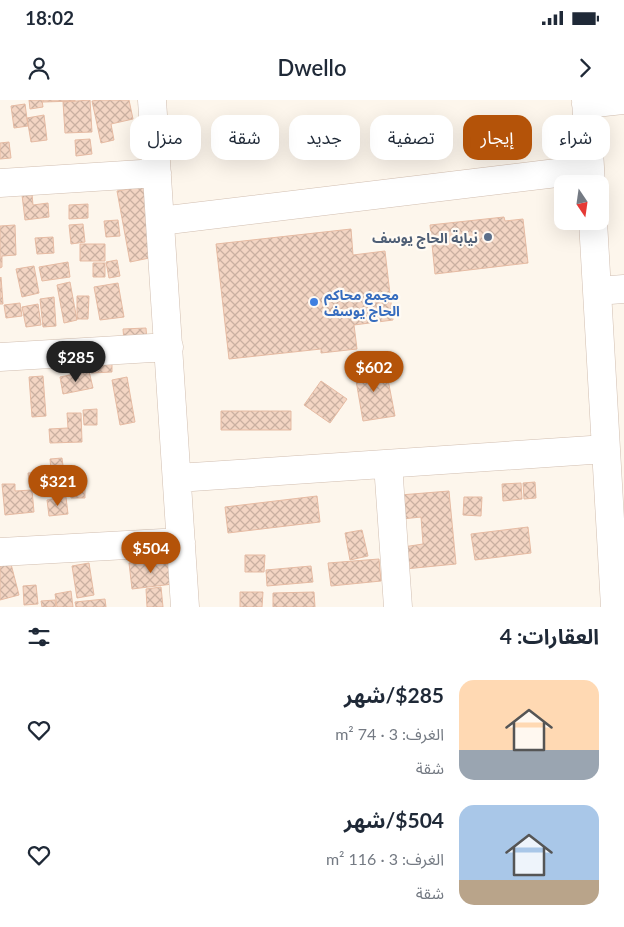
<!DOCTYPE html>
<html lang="ar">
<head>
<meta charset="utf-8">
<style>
	:root { --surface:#fff; --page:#f2f2f3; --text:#1f2937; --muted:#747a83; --accent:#b45309 }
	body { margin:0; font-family:Lato,"Noto Sans Arabic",sans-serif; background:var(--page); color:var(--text); direction:rtl; height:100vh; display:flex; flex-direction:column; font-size:19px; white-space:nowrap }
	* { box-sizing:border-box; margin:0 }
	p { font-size:16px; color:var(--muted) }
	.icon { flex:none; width:28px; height:28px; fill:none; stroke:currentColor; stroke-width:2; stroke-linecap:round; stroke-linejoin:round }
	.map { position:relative; height:507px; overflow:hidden; direction:ltr }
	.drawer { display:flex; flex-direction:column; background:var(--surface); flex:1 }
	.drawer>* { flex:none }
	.hud { position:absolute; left:15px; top:15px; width:595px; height:45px; direction:rtl; display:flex; gap:10px }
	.needle { width:32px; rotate:167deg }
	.tools { position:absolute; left:554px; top:75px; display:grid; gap:10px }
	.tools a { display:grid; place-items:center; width:55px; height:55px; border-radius:10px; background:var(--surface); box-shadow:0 5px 20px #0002; font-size:25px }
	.price { position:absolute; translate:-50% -42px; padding:0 11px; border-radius:18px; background:var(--accent); color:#fff; font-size:16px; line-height:32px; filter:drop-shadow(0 1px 2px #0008) }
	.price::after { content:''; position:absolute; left:50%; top:30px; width:15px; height:11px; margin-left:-8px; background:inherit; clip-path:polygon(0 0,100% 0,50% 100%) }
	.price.active { background:#222; color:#fff }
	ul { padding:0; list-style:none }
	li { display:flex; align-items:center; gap:15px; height:125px; padding:0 25px }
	li span { display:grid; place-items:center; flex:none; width:140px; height:100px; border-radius:15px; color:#555 }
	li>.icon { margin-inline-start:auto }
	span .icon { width:60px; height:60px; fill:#fffc; stroke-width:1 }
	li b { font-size:21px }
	h2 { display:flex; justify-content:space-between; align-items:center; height:60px; padding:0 25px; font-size:21px }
	.tag { padding:0 18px; border-radius:15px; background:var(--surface); box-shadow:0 5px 20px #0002; font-size:18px; line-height:45px }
	.tag.active { background:var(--accent); color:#fff }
	.status { display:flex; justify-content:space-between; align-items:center; height:35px; padding:0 25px; background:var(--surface); direction:ltr }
	.status svg { height:14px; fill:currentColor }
	header { display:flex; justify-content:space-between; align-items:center; height:65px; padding:0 25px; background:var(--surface); font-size:22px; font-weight:600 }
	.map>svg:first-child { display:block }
	.building { fill:url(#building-cross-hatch); stroke:#e6bba3 }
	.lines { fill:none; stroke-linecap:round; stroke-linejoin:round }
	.minor-casing { stroke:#d1beb0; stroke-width:29 }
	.minor { stroke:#fff; stroke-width:28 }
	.service-dot { fill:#5c6f8a; stroke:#fffaf3; stroke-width:2 }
	.shop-dot { fill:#3f7fe0; stroke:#fffaf3; stroke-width:2 }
	.labels { text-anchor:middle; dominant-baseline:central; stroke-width:4.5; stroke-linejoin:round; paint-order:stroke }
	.service-label { font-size:14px; font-weight:bold; fill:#4e5e75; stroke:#fffaf3; text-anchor:end }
	.shop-label { font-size:14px; font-weight:bold; fill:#366cbe; stroke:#fffaf3; text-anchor:start }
</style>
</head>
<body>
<div class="status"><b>18:02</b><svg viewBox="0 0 49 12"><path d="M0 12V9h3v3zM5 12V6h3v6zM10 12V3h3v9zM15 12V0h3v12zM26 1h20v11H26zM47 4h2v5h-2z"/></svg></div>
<header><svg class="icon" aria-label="forward" viewBox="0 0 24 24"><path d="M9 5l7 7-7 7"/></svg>Dwello<svg class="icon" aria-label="person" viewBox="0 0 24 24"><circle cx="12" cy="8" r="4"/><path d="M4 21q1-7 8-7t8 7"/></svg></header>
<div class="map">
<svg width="624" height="507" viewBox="0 0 624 507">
	<defs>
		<pattern id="building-cross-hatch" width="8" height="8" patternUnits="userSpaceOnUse" patternTransform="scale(1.25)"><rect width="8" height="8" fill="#f3d5c3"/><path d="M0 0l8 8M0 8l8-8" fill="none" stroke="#cab0a1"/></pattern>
	</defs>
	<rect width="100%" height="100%" fill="#fdf6ec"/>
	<path class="building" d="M29,0h13l1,7 -13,2z
		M43,0h32v1l-32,1z
		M90,0l2,32 -27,1 -2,-31z
		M98,0h31l4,19 -22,5 3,16 -13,3 -9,-42z
		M25,4l3,22 -14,2 -3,-22z
		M44,15l3,25 -16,2 -4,-24z
		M90,39l2,15 -16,2 -1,-16z
		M9,42l2,16 -11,1v-16z
		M146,86l13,70 -29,6 -13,-71z
		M32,94l1,11 15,-2 1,14 -24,3 -3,-25z
		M88,104v14l-19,1v-14z
		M504,117l1,4 18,-2 5,44 -93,11 -5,-49z
		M118,120l2,16 -14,1 -2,-16z
		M83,124l2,18 -14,2 -2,-19z
		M15,125l1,30 -14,1v11l-2,1v-42z
		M351,129l2,26 32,-4 8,69 -39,5 3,24 -36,4v-4l-92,10 -13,-115z
		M53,137l1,16 -17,1 -2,-16z
		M80,144h25v17h-25z
		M117,160l3,16 -11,2 -3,-16z
		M68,162l2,15 -28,4 -3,-14z
		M93,163h12v14h-12z
		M34,166l5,27 -17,4 -6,-28z
		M1,177l2,27h-3v-26z
		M70,182l7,38 -13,3 -7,-38z
		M118,183l6,34 -24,3 -6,-33z
		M77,196h12l-1,23h-11z
		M54,197l2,29 -13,1 -3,-28z
		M20,203l2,13 -16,2 -2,-13z
		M38,204l3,21 -15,2 -4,-20z
		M146,228l1,12 -23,1 -1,-12z
		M112,256v16l-21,1 -1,-16z
		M385,264l10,52 -32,5 -9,-52z
		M89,271l4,17 -30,6 -3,-17z
		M43,276l3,40 -14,1 -3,-40z
		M127,277l8,45 -15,3 -8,-45z
		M321,281l26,18 -17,24 -26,-18z
		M97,309v16h-13l-1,-15z
		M221,311h70v19h-70z
		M67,313h14l1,29 -32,1 -1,-14 19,-1z
		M62,358l4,31 -13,2 -3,-32z
		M45,372l1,14 -16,2 -2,-15z
		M70,373h15v25h-14z
		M535,382l1,16 -12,1 -1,-16z
		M521,383l1,16 -19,2 -1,-17z
		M2,384h13v7l17,-1 2,22 -29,3z
		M449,391l7,73 -51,5 -2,-22 20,-3 -2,-27 -19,2 -2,-24z
		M317,396l3,26 -92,11 -3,-26z
		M66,397l2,17 -19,2 -2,-16z
		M464,397h18l-1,19 -18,-1z
		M528,427l3,26 -56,7 -4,-26z
		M362,430l6,26 -18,4 -5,-27z
		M245,455h20l-1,17h-19z
		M170,458l3,26 -41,5 -3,-26z
		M379,459l2,22 -50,5 -3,-23z
		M89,463l5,32 -17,3 -5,-32z
		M11,464l8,31 -19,5v-34z
		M311,466l2,16 -46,4 -1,-16z
		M36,485l2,19 -14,1 -1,-19z
		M161,487l2,20h-16l-1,-18z
		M71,491l2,16h-16l-2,-13z
		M240,492h23l-1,15h-22z
		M314,492l1,15h-42v-14z
		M105,499l1,8h-30l-1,-5z
		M55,500l1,7h-14l-1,-6z"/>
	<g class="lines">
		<defs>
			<path id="minor" d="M152,0l33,507
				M586,0l5,84
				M586,4l38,-4
				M0,83l157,-10
				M160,121l430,-52
				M593,121l22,386
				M597,191l27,-2
				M0,257l169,-10
				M388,364l10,143
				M177,378l429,-29
				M0,452l181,-10"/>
		</defs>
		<use href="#minor" class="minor-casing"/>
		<use href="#minor" class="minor"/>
	</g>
	<circle class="service-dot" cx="488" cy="137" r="5"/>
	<circle class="shop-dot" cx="314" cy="202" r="5"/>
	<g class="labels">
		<g class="service-label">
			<text x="478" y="137">نيابة الحاج يوسف</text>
		</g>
		<g class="shop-label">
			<text x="324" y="194">مجمع محاكم<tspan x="324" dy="16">الحاج يوسف</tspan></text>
		</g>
	</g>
</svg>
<div class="tools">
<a><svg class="needle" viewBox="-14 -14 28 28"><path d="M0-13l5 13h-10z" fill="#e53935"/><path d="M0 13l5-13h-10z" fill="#747a83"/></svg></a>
</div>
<b class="price active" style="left:76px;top:283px">$285</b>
<b class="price" style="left:374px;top:293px">$602</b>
<b class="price" style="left:58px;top:407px">$321</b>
<b class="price" style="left:151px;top:474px">$504</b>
<div class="hud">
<a class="tag">شراء</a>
<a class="tag active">إيجار</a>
<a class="tag">تصفية</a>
<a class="tag">جديد</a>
<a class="tag">شقة</a>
<a class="tag">منزل</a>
</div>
</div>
<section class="drawer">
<h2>العقارات: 4<svg class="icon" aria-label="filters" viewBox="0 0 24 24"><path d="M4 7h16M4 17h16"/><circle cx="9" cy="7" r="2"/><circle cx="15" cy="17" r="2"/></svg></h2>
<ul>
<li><span style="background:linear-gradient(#ffd9b3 70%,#9aa5b1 0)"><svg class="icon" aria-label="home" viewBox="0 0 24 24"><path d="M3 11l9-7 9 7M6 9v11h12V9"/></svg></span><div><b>$285/شهر</b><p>الغرف: 3 · 74 m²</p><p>شقة</p></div><svg class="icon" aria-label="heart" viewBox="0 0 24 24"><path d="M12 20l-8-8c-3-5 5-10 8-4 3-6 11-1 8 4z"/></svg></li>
<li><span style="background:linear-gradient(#a9c7e8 75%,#b9a48a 0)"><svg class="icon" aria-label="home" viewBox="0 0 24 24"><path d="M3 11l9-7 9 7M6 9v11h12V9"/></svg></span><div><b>$504/شهر</b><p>الغرف: 3 · 116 m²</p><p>شقة</p></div><svg class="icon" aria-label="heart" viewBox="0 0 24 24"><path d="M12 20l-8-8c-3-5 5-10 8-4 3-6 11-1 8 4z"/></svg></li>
</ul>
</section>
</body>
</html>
